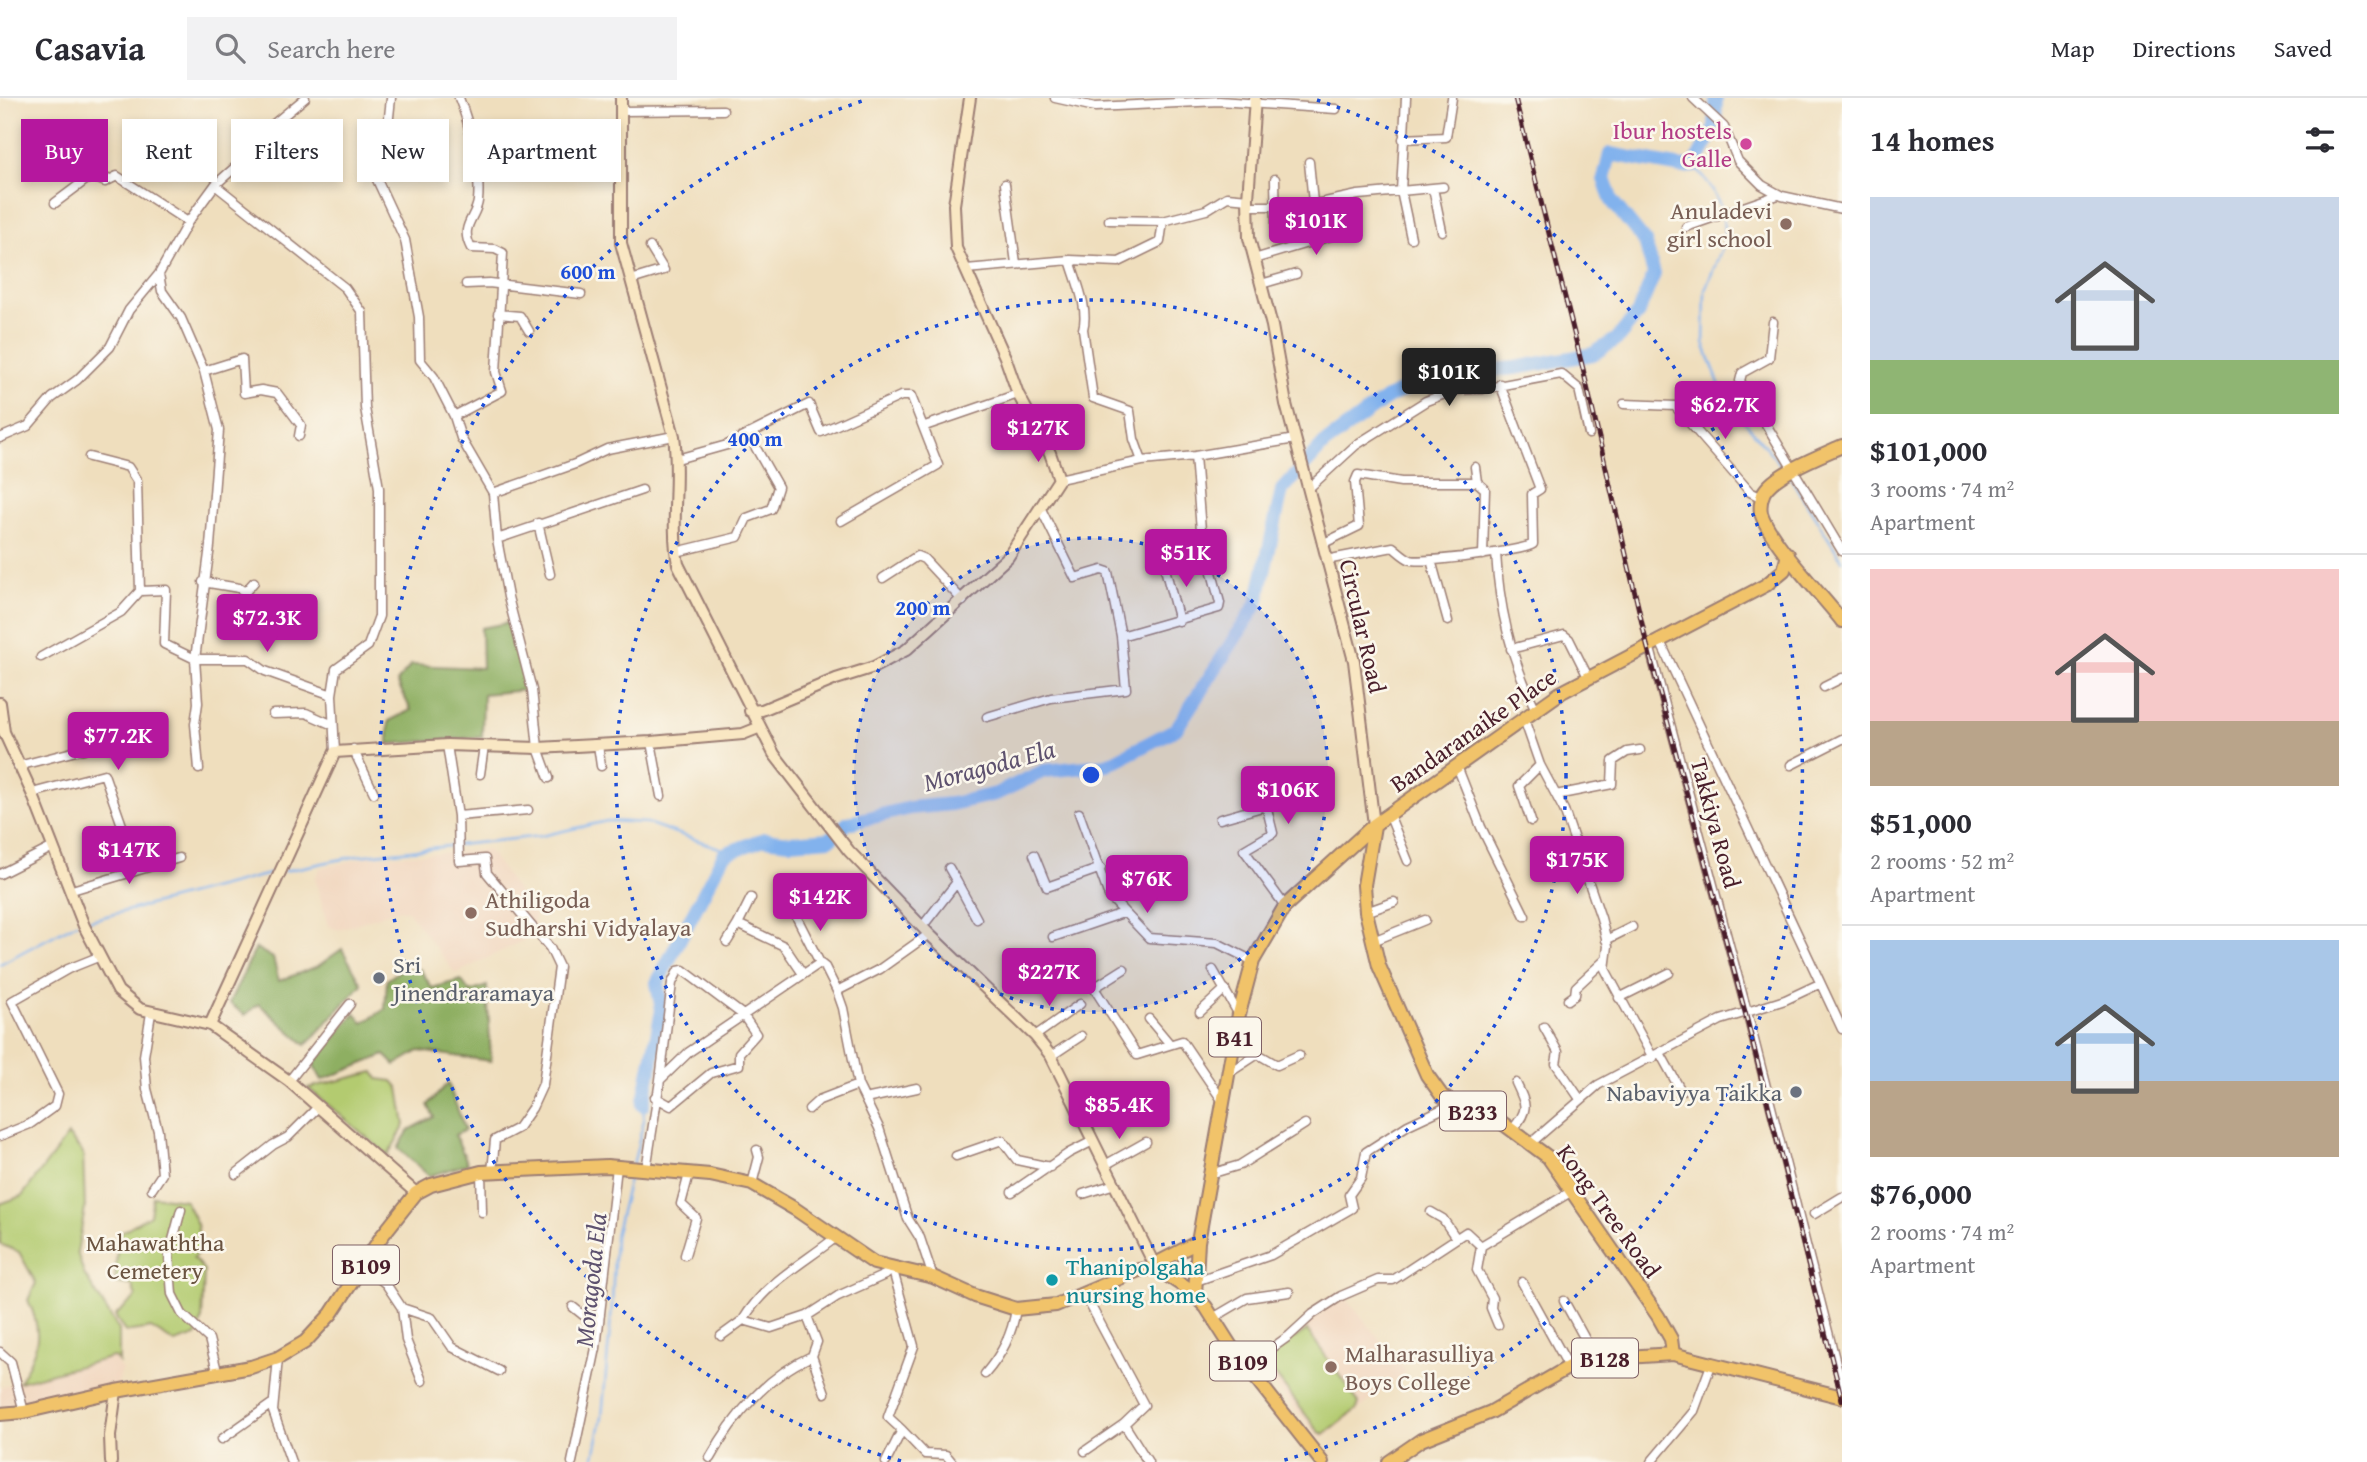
<!DOCTYPE html>
<html lang="en">
<head>
<meta charset="utf-8">
<style>
	:root { --surface:#fff; --page:#f2f2f3; --text:#2b2b33; --muted:#7c7c81; --line:#e1e1e2; --accent:#b5179e }
	body { margin:0; font-family:"Gentium Book Plus",serif; background:var(--page); color:var(--text); height:100vh; display:flex; flex-direction:column; font-size:26px; white-space:nowrap }
	* { box-sizing:border-box; margin:0 }
	p { font-size:23px; color:var(--muted) }
	.icon { flex:none; width:38px; height:38px; fill:none; stroke:currentColor; stroke-width:2; stroke-linecap:round; stroke-linejoin:round }
	.map { position:relative; flex:1; overflow:hidden }
	.drawer { display:flex; flex-direction:column; background:var(--surface); width:525px }
	.drawer>* { flex:none }
	.banner { position:absolute; left:21px; top:21px; width:665px; height:63px; display:flex; gap:14px }
	.price { position:absolute; translate:-50% -60px; padding:0 16px; border-radius:7px; background:var(--accent); color:#fff; font-size:23px; line-height:46px; filter:drop-shadow(0 2px 4px #0008) }
	.price::after { content:''; position:absolute; left:50%; top:42px; width:21px; height:16px; margin-left:-10px; background:inherit; clip-path:polygon(0 0,100% 0,50% 100%) }
	.price.on { background:#222; color:#fff }
	ul { padding:0; list-style:none }
	li { display:grid; align-content:center; gap:14px; height:371px; padding:0 28px }
	li+li { border-top:2px solid var(--line) }
	li span { display:grid; place-items:center; height:217px; border-radius:0px; color:#555 }
	li>.icon { margin-inline-start:auto }
	span .icon { width:126px; height:126px; fill:#fffc; stroke-width:1 }
	li b { font-size:30px }
	h2 { display:flex; justify-content:space-between; align-items:center; height:84px; padding:0 28px; font-size:30px }
	.chip { padding:0 24px; border-radius:0px; background:var(--surface); box-shadow:0 4px 10px #0003; font-size:24px; line-height:63px }
	.chip.on { background:var(--accent); color:#fff }
	header { display:flex; align-items:center; gap:42px; box-sizing:border-box; height:98px; padding:0 35px; background:var(--surface); border-bottom:2px solid var(--line) }
	header strong { font-size:33px }
	nav { display:flex; gap:38px; margin-inline-start:auto; font-size:24px }
	.search { width:490px; height:63px; background:var(--page); display:flex; align-items:center; gap:18px; box-sizing:border-box; padding:0 24px; border-radius:0px; color:var(--muted); font-size:26px }
	main { display:flex; flex:1; min-height:0 }
	.map>svg:first-child { display:block }
	.built { fill:#f1d5bd }
	.green { fill:#b3cb70; stroke:#7e754e; stroke-width:2 }
	.forest { fill:#8eaf62; stroke:#6c6746; stroke-width:2 }
	.lines { fill:none; stroke-linecap:round; stroke-linejoin:round }
	.stream { stroke:#82b2ed; stroke-width:2.5 }
	.river { stroke:#82b2ed; stroke-width:14 }
	.street-casing { stroke:#9c7e74; stroke-width:11 }
	.secondary-casing { stroke:#9c7e74; stroke-width:14 }
	.primary-casing { stroke:#9c7e74; stroke-width:16 }
	.street { stroke:#fff; stroke-width:8 }
	.secondary { stroke:#f9e7c3; stroke-width:10 }
	.primary { stroke:#f1c36a; stroke-width:12 }
	.rail-casing { stroke:#4a1f2b; stroke-width:5 }
	.rail { stroke:#fbf7ec; stroke-width:2.5; stroke-dasharray:8; stroke-linecap:butt }
	.ring { fill:none; stroke:#1d4ed8; stroke-width:3.5; stroke-dasharray:3.5 7 }
	.hotel-dot { fill:#d1479c; stroke:#fbf7ec; stroke-width:2.5 }
	.education-dot { fill:#8d6e63; stroke:#fbf7ec; stroke-width:2.5 }
	.worship-dot { fill:#6b7280; stroke:#fbf7ec; stroke-width:2.5 }
	.culture-dot { fill:#0f9aa8; stroke:#fbf7ec; stroke-width:2.5 }
	.labels { text-anchor:middle; dominant-baseline:central; stroke-width:5; stroke-linejoin:round; paint-order:stroke }
	.shield { fill:#fbf7ec; stroke:#7f6065; stroke-width:2 }
	.shield-label { font-size:23px; font-weight:bold; fill:#4a1f2b }
	.hotel-label { font-size:24px; fill:#b23c85; stroke:#fbf7ec; text-anchor:end }
	.education-label { font-size:24px; fill:#785e54; stroke:#fbf7ec; text-anchor:start }
	.street-label { font-size:24px; fill:#4a1f2b; stroke:#fbf7ec }
	.worship-label { font-size:24px; fill:#5b616d; stroke:#fbf7ec; text-anchor:start }
	.park-label { font-size:24px; fill:#6a5340; stroke:#fbf7ec }
	.culture-label { font-size:24px; fill:#0d838f; stroke:#fbf7ec; text-anchor:start }
	.water-label { font-size:26px; font-style:italic; fill:#5e526f; stroke:#fbf7ec }
	.centre { fill:#1d4ed8; stroke:#fbf7ec; stroke-width:3.5 }
	.ring-label { font-size:21px; text-anchor:middle; font-weight:bold; fill:#1d4ed8; stroke:#fbf7ec; stroke-width:5; stroke-linejoin:round; paint-order:stroke }
</style>
</head>
<body>
<header>
<strong>Casavia</strong>
<div class="search"><svg class="icon" aria-label="search" viewBox="0 0 24 24"><circle cx="10" cy="10" r="6"/><path d="M15 15l6 6"/></svg>Search here</div>
<nav><a>Map</a><a>Directions</a><a>Saved</a></nav>
</header>
<main>
<div class="map">
<svg width="1842" height="1364" viewBox="0 0 1842 1364">
	<rect width="100%" height="100%" fill="#fbf7ec"/>
	<filter id="ink" filterUnits="userSpaceOnUse"><feTurbulence type="fractalNoise" baseFrequency=".0143" numOctaves="2"/><feDisplacementMap in="SourceGraphic" scale="14" xChannelSelector="R" yChannelSelector="G"/><feConvolveMatrix kernelMatrix="1 2 1 2 8 2 1 2 1" color-interpolation-filters="sRGB"/></filter>
	<filter id="wash" filterUnits="userSpaceOnUse"><feTurbulence type="fractalNoise" baseFrequency=".00686" numOctaves="4" result="noise"/><feDisplacementMap in="SourceGraphic" scale="28" xChannelSelector="R" yChannelSelector="G"/><feGaussianBlur stdDeviation="1.57" result="paint"/><feColorMatrix in="noise" values="0 0 0 0 0 0 0 0 0 0 0 0 0 0 0 0 0 1.4 0 .05"/><feComposite in="paint" operator="in"/></filter>
	<g filter="url(#wash)">
		<rect width="100%" height="100%" fill="#efdebd"/>
		<path class="built" d="M488,752l47,66 -2,16 -7,7 -67,33 -4,1 -47,-62 -9,-2 -61,21 -10,-4 -13,-48 5,-10 47,-11z
			M1343,1196l63,78 -85,68 -65,-77 50,-36z
			M113,1259l9,13 -6,21 -116,23v-27z"/>
		<path class="green" d="M374,974l4,7 15,2 6,7 6,37 -17,30 -80,-67z
			M68,1037l15,18 2,56 -8,43 7,22 35,56v32l-6,-5 -94,25c19,-33 25,-48 9,-82l8,-17 -17,-31 -19,-8v-40l22,-8z
			M153,1098l32,4 12,24 4,25 -8,9 11,12 -2,51 -6,15 -21,7 -24,-15 -26,4 -10,-16 21,-19 -4,-12 -17,-2 3,-49 32,-19z
			M1307,1232l52,73 -2,6 -33,25 -5,-2 -56,-73z"/>
		<path class="forest" d="M512,524l14,68 -43,4 -1,43 -94,7 1,-23 22,-11 -14,-28 14,-17 71,3 -1,-40z
			M256,850l17,10 6,23 39,-15 24,-17 20,35 -56,61 -47,-41 -14,11 -16,-12z
			M402,871h18l12,19 29,-8 9,12 17,-6 4,75 -72,-10 -24,14 -10,-10 -63,25 -9,-16 42,-51 8,10 22,-14 2,-29z
			M448,985l17,47 -10,5 13,29 -39,12 -31,-28 11,-18 25,-13 -6,-12z"/>
		<g class="lines">
			<path class="stream" d="M1694,68l15,18 14,27
				M1723,119l2,24 -20,49 -1,53 20,54 60,72
				M1790,379l52,83
				M284,773l73,-15 184,-20 66,-15 40,2 84,29
				M87,823l190,-49
				M0,866l77,-41
				M633,1067l11,-45 -1,-15
				M593,1364l9,-45 10,-110 3,-71 16,-65"/>
			<path class="river" d="M643,1007l19,-95 -5,-27 67,-129 40,-15 26,3 40,-3 18,-16 62,-15 41,-4 45,-10 48,-23 63,-6 69,-36 81,-125 25,-114 42,-46 63,-46 48,-23 80,-7 78,-14 24,-15 21,-26 16,-39 -9,-32 -33,-41 -8,-22 6,-25 72,13 12,-1 21,-38 1,-30"/>
		</g>
	</g>
	<g filter="url(#ink)">
		<g class="lines">
			<defs>
				<path id="street" d="M391,0l-5,47 -14,24 33,71 14,77 1,43 14,17 20,39 7,22 32,55 4,46 11,58 24,93 6,58 11,30
					M1055,0l40,9 124,-6 117,8
					M1406,0l-5,93 10,47
					M1693,0l31,29 14,34 24,24 20,11 60,13
					M621,13l102,-1
					M1403,41l43,-2 6,-39
					M1309,64l6,61
					M1275,81l1,49
					M1005,86l11,79
					M215,87l130,103 17,24 3,96 14,80v128l-11,30 -32,23 -4,26 3,57
					M1433,93v-3l9,43
					M55,105l36,-27 14,6 12,-6 71,46
					M1248,108h58l52,-11 85,-8
					M1109,122l54,1 43,-11 21,-13 21,2
					M1686,129l92,-32
					M1254,161l77,-23 8,-7 -2,-7
					M1070,162c6,21 19,48 13,69l10,69 37,13 4,28 8,22
					M966,171l104,-9 49,2 41,-20 3,-21
					M159,176l3,17 19,27 23,53 15,59 -9,116 -15,113 3,44 -3,21 4,45
					M631,182l33,-10 -14,-23
					M466,186l23,-1 92,11
					M1261,186l35,-10
					M498,216l22,2 9,15
					M1773,224l-4,36 -27,15 -2,8 102,170
					M204,273l38,-12 2,34 17,-3 16,3 24,32 -2,11
					M1624,306l51,2 75,86 12,6
					M454,318l48,-25 -6,-19 7,-119 -8,-4 -24,-1c-12,-22 5,-30 7,-47 3,-30 -8,-76 -19,-103
					M925,328l93,-32
					M0,340l28,-12 24,-28 25,-18 33,-33 19,-37 30,-36 29,-52 27,-37 25,-22 19,-27 46,-38
					M677,361l50,-14 82,-41 12,28 80,-36h10l27,69 -97,56
					M1475,369l2,15 8,7 -2,66
					M1059,381l83,-18 53,-5 100,-17
					M1309,390l47,-43 70,-44 29,-11 27,-1 79,-15 18,15 10,45
					M493,395l82,-29 32,-15 67,-13
					M538,425l12,51
					M497,441l145,-49
					M1322,446l37,-18 -4,-44 3,-7 43,7h76
					M676,454l62,-15 9,-19 24,-9 7,-22 -30,-53
					M1496,455c3,56 15,107 40,157
					M1326,462l67,-13c5,4 12,11 18,13 11,3 114,-9 122,-16l-1,-50 8,-5 -40,-105
					M1431,462l17,61
					M1164,467l15,56
					M883,480l34,-22 7,3 39,42
					M203,484l36,6 6,4 -2,9
					M140,493l26,-1 -2,54 31,15h53l17,12 67,24
					M245,494l9,-10
					M1121,538l98,-28 1,-5 -19,-73 -6,-74
					M1659,541l183,390
					M1511,551l53,-14 5,4 19,38
					M41,559l80,-45 19,-21 -3,-110 -9,-14 -39,-10
					M1824,589l18,-9
					M273,616l33,-1 27,12
					M987,619l64,-19 75,-9 -5,-53 -13,-64 -6,-2 -27,8 -34,-69
					M1524,621l16,46 24,45 37,108 7,28 -3,23 48,89
					M651,644l10,54
					M447,647l11,71 1,45 26,-2 2,14 63,75 9,19 -16,117 -11,24 -14,20 -23,12 -3,32
					M598,647l3,21
					M353,651l21,44
					M1791,667l51,-26
					M18,668l105,-27
					M1457,668l24,61 44,89
					M480,676l4,-28
					M32,695l72,-19 33,94
					M1556,697l56,-11 1,-23 14,-9 13,-2
					M1079,715l30,83 40,42 68,5 36,18
					M1389,716l19,47
					M458,718l70,-6
					M1220,721l42,-12 5,2 6,24 -29,17 41,56
					M1531,723l-12,-35 21,-21
					M1034,757l13,32 54,-19
					M949,770l8,14
					M0,776l53,-27
					M72,792l107,-32
					M1366,814l28,-10
					M796,818l24,47
					M738,826l13,-26
					M922,829l35,-45 20,37
					M1053,839l70,-24
					M1606,842l26,-13
					M1373,843l52,-21
					M727,844l11,-18 4,2 42,20 19,28
					M1085,869l9,21 43,67 45,-14 42,62
					M1213,872l25,43
					M1819,886l-34,16 -38,12 95,375
					M1094,890l30,-19
					M837,893l6,17 15,77 21,43 29,91 12,19 13,39
					M1619,900l50,-25
					M1568,902l7,-5 1,-8 29,-27
					M1200,914l25,-23
					M151,915l-7,43 3,33 11,42 4,43 -10,15
					M1149,921l20,24
					M1544,929l14,25 -2,12 24,35
					M1035,938l45,-32
					M1660,955l21,38
					M1051,958l30,-20
					M1229,975l29,-19 19,11 22,-10
					M289,983l61,-77
					M655,999l16,9 40,-33 28,-8v-12l17,-19 -13,-19 -60,-45 -5,1 -6,12 -12,97
					M865,1001l52,-11
					M809,1011l10,-9 39,-15
					M1082,1015l28,-19
					M1513,1031c16,-20 14,-23 3,-46
					M0,1038l30,-12 25,-18 3,-12 -46,-93 56,-32 30,-12
					M1531,1045l67,-58 123,-65 26,-8 -98,-367
					M956,1058l46,-16 15,20 33,7
					M1105,1067l41,-23
					M646,1072l14,-90 29,-28 131,-89 5,4 12,24 43,-22 49,-35
					M481,1074l1,40
					M236,1076l37,-29 15,-8 30,-30
					M1210,1076l30,-9 65,-41
					M752,1086l7,-27 -2,-7
					M1012,1094l57,-39 24,-12
					M1083,1096l32,-10
					M181,1112l-12,45 3,39 10,20 27,25 8,32
					M1431,1114l12,7 13,19
					M1814,1116l28,-17
					M685,1157l11,-37 -15,-14 8,-30
					M365,1169l21,17 16,24 4,32 16,41
					M1196,1183l75,-26 81,-47 -3,-13 12,-17 5,-26 42,-27 47,-22
					M1522,1184l47,85
					M1085,1197l59,110 -20,19 24,38
					M1564,1203l32,58
					M573,1209l10,8h17
					M402,1210l30,10 20,29 47,24
					M1213,1220l34,-20 42,-6
					M743,1222c22,-37 59,-56 92,-82
					M1498,1227l-7,-17 1,-10 -15,-28 4,-24 91,-55
					M721,1238l22,-16 28,8 36,-12 31,-20 49,-22 5,-7 22,79 -26,71 14,13 -16,32
					M0,1254l11,10 13,50
					M812,1258l13,37
					M278,1260l-5,53 18,51
					M1247,1268l42,-30 24,-22 28,-18 37,-16h15l73,-48 15,14
					M985,1276c17,-20 27,-39 31,-65
					M902,1332l23,24 21,1 6,7
					M222,1341l51,-36
					M1085,1353l39,-27
					M710,1360c23,-42 57,-82 102,-102l5,-14 -10,-26
					M572,1364l24,-114 21,-181
					M1651,1364l43,-51 17,-46"/>
				<path id="secondary" d="M621,0v145l53,193c6,42 -4,85 4,128l96,190 75,97 80,83 106,102 16,20 105,212
					M1255,0l-7,101 1,39 23,88 14,78 68,257 20,164
					M0,605l4,29 28,61 52,133 34,65 22,18 70,16 79,56 127,112
					M750,613l12,-1 74,-31 38,-12 32,-17 102,-93 51,-78 -9,-26 -32,-59 -13,-37 -49,-109 -2,-43 16,-107
					M210,927l125,-273 112,-7 91,3 113,-6 92,-8 15,-6
					M111,1364l-1,-26 6,-45"/>
				<path id="primary" d="M1842,348c-20,9 -67,27 -78,46 -3,6 -4,15 -3,21 9,29 61,82 81,108
					M1374,728l-10,59 2,27 13,54 48,109 15,21 18,11 41,15 47,35 110,159 13,23 2,15
					M1156,1170l5,-7 37,-19
					M1195,1197l3,-53 41,-228 14,-53 32,-55 89,-81 186,-132 206,-108 18,-15 4,-16
					M0,1316l24,-2 92,-21 135,-24 27,-9 27,-16 26,-28 51,-78 34,-43 15,-8 50,-13 126,-6 103,9 42,9 43,25 79,54 59,14 42,19 41,13 40,-4 83,-35 17,-2 32,21 18,18 26,41 90,114
					M1389,1364l32,-22 70,-28 78,-45 27,-8 77,-5 169,43"/>
			</defs>
			<use href="#street" class="street-casing"/>
			<use href="#secondary" class="secondary-casing"/>
			<use href="#primary" class="primary-casing"/>
			<use href="#street" class="street"/>
			<use href="#secondary" class="secondary"/>
			<use href="#primary" class="primary"/>
			<defs>
				<path id="rail" d="M1515,0l68,271 64,276 98,367 97,388"/>
			</defs>
			<use href="#rail" class="rail-casing"/>
			<use href="#rail" class="rail"/>
		</g>
	</g>
	<circle cx="1091" cy="677" r="237" fill="#1d4ed8" fill-opacity=".12"/>
	<g class="ring">
		<circle cx="1091" cy="677" r="237"/>
		<circle cx="1091" cy="677" r="475"/>
		<path d="M901 1363A712 712 0 0 1 865 2M1317 2A712 712 0 0 1 1281 1363"/>
	</g>
	<circle class="hotel-dot" cx="1746" cy="46" r="7"/>
	<g class="education-dot">
		<circle cx="1786" cy="126" r="7"/>
		<circle cx="471" cy="815" r="7"/>
		<circle cx="1331" cy="1269" r="7"/>
	</g>
	<g class="worship-dot">
		<circle cx="379" cy="880" r="7"/>
		<circle cx="1796" cy="994" r="7"/>
	</g>
	<circle class="culture-dot" cx="1052" cy="1182" r="7"/>
	<g class="labels">
		<g class="shield">
			<rect x="1209" y="919.5" width="52" height="39" rx="5"/>
			<rect x="1440" y="993.5" width="66" height="39" rx="5"/>
			<rect x="333" y="1147.5" width="66" height="39" rx="5"/>
			<rect x="1572" y="1240.5" width="66" height="39" rx="5"/>
			<rect x="1210" y="1243.5" width="66" height="39" rx="5"/>
		</g>
		<g class="shield-label">
			<text x="1235" y="939">B41</text>
			<text x="1473" y="1013">B233</text>
			<text x="366" y="1167">B109</text>
			<text x="1605" y="1260">B128</text>
			<text x="1243" y="1263">B109</text>
		</g>
		<g class="hotel-label">
			<text x="1732" y="32">Ibur hostels<tspan x="1732" dy="28">Galle</tspan></text>
		</g>
		<g class="education-label">
			<text x="1772" y="112" text-anchor="end">Anuladevi<tspan x="1772" dy="28">girl school</tspan></text>
			<text x="485" y="801">Athiligoda<tspan x="485" dy="28">Sudharshi Vidyalaya</tspan></text>
			<text x="1345" y="1255">Malharasulliya<tspan x="1345" dy="28">Boys College</tspan></text>
		</g>
		<g class="street-label">
			<text transform="translate(1363 528) rotate(77)">Circular Road</text>
			<text transform="translate(1473 632) rotate(-35)">Bandaranaike Place</text>
			<text transform="translate(1716 725) rotate(75)">Takkiya Road</text>
			<text transform="translate(1609 1113) rotate(54)">Kong Tree Road</text>
		</g>
		<g class="worship-label">
			<text x="393" y="866">Sri<tspan x="393" dy="28">Jinendraramaya</tspan></text>
			<text x="1782" y="994" text-anchor="end">Nabaviyya Taikka</text>
		</g>
		<g class="park-label">
			<text x="155" y="1144">Mahawaththa<tspan x="155" dy="28">Cemetery</tspan></text>
		</g>
		<g class="culture-label">
			<text x="1066" y="1168">Thanipolgaha<tspan x="1066" dy="28">nursing home</tspan></text>
		</g>
		<g class="water-label">
			<text transform="translate(989 667) rotate(-15)">Moragoda Ela</text>
			<text transform="translate(590 1182) rotate(-84)">Moragoda Ela</text>
		</g>
	</g>
	<circle cx="1091" cy="677" r="10" class="centre"/>
	<g class="ring-label">
		<text x="588" y="181">600 m</text>
		<text x="755" y="348">400 m</text>
		<text x="923" y="517">200 m</text>
	</g>
</svg>
<b class="price" style="left:1316px;top:159px">$101K</b>
<b class="price on" style="left:1449px;top:310px">$101K</b>
<b class="price" style="left:1725px;top:343px">$62.7K</b>
<b class="price" style="left:1038px;top:366px">$127K</b>
<b class="price" style="left:1186px;top:491px">$51K</b>
<b class="price" style="left:267px;top:556px">$72.3K</b>
<b class="price" style="left:118px;top:674px">$77.2K</b>
<b class="price" style="left:1288px;top:728px">$106K</b>
<b class="price" style="left:129px;top:788px">$147K</b>
<b class="price" style="left:1577px;top:798px">$175K</b>
<b class="price" style="left:1147px;top:817px">$76K</b>
<b class="price" style="left:820px;top:835px">$142K</b>
<b class="price" style="left:1049px;top:910px">$227K</b>
<b class="price" style="left:1119px;top:1043px">$85.4K</b>
<div class="banner">
<a class="chip on">Buy</a>
<a class="chip">Rent</a>
<a class="chip">Filters</a>
<a class="chip">New</a>
<a class="chip">Apartment</a>
</div>
</div>
<section class="drawer">
<h2>14 homes<svg class="icon" aria-label="filters" viewBox="0 0 24 24"><path d="M4 7h16M4 17h16"/><circle cx="9" cy="7" r="2"/><circle cx="15" cy="17" r="2"/></svg></h2>
<ul>
<li><span style="background:linear-gradient(#c9d6e8 75%,#8fb573 0)"><svg class="icon" aria-label="home" viewBox="0 0 24 24"><path d="M3 11l9-7 9 7M6 9v11h12V9"/></svg></span><div><b>$101,000</b><p>3 rooms · 74 m²</p><p>Apartment</p></div></li>
<li><span style="background:linear-gradient(#f6c9c9 70%,#b9a48a 0)"><svg class="icon" aria-label="home" viewBox="0 0 24 24"><path d="M3 11l9-7 9 7M6 9v11h12V9"/></svg></span><div><b>$51,000</b><p>2 rooms · 52 m²</p><p>Apartment</p></div></li>
<li><span style="background:linear-gradient(#a9c7e8 65%,#b9a48a 0)"><svg class="icon" aria-label="home" viewBox="0 0 24 24"><path d="M3 11l9-7 9 7M6 9v11h12V9"/></svg></span><div><b>$76,000</b><p>2 rooms · 74 m²</p><p>Apartment</p></div></li>
</ul>
</section>
</main>
</body>
</html>
